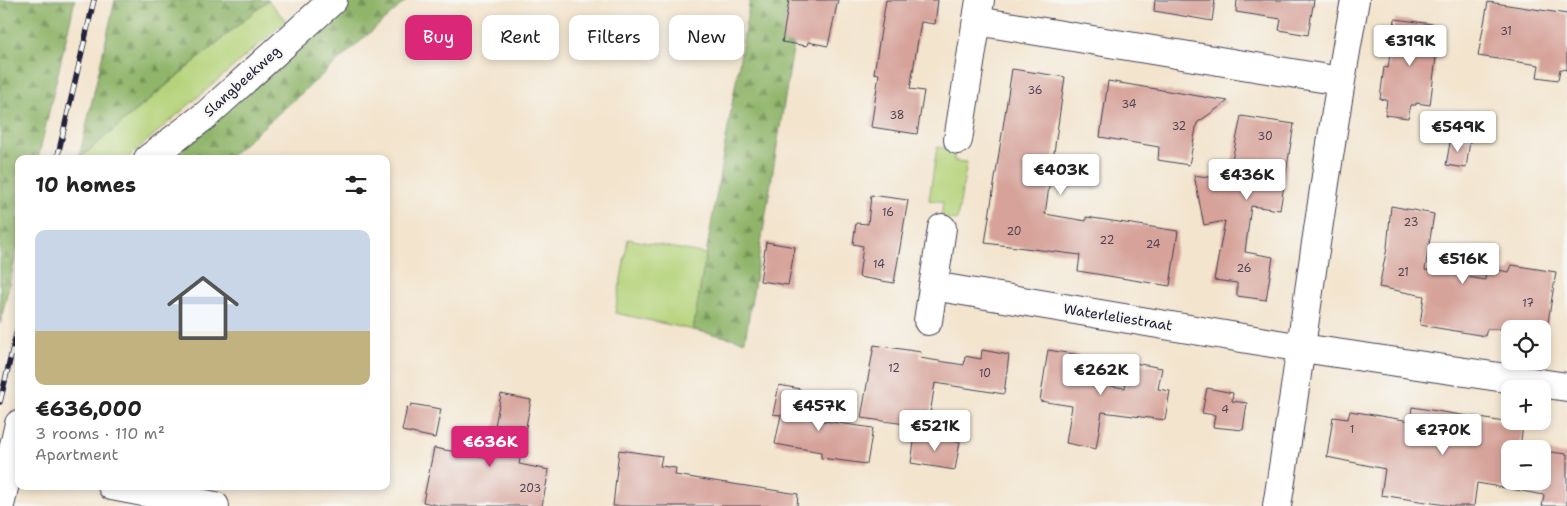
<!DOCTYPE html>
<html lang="en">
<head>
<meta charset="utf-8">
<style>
	:root { --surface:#fff; --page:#f2f2f2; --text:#222; --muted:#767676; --accent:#db2777 }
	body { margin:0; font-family:"Shantell Sans",sans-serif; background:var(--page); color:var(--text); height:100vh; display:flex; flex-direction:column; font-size:19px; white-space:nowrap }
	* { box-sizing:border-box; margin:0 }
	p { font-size:16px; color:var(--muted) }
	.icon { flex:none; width:28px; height:28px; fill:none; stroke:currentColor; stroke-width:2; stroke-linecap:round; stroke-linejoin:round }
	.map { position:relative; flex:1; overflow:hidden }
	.drawer { position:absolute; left:15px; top:155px; width:375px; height:335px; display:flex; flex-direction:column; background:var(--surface); border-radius:10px; box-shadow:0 2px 8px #0003 }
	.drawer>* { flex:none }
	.hud { position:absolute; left:405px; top:15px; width:475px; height:45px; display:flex; gap:10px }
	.controls { position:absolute; left:1501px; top:320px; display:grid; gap:10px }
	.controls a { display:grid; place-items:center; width:50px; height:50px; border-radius:10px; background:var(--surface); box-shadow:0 2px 8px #0003; font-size:25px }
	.price { position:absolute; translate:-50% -42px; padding:0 11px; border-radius:5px; background:#fff; color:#222; font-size:16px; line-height:32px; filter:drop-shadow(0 1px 2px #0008) }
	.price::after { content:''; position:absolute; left:50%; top:30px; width:15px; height:11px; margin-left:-8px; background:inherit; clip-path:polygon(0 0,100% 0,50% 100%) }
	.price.on { background:var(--accent); color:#fff }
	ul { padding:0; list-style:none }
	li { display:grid; align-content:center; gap:10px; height:265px; padding:0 20px }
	li span { display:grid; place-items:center; height:155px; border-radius:10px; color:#555 }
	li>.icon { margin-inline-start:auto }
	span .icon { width:90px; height:90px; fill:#fffc; stroke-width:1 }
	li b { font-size:21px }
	h2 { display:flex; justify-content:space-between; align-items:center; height:60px; padding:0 20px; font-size:21px }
	.tag { padding:0 18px; border-radius:10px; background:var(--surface); box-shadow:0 2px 8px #0003; font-size:18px; line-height:45px }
	.tag.on { background:var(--accent); color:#fff }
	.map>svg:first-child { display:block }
	.green { fill:#b5d37a; stroke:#6c7a5a }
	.forest { fill:url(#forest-firs); stroke:#596c52 }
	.building { fill:#d6a299 }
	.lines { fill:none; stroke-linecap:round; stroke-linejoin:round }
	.minor-casing { stroke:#413f51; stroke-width:30 }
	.minor { stroke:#fff; stroke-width:28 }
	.rail-casing { stroke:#22223b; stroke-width:5.5 }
	.rail { stroke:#f6f6f2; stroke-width:4; stroke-dasharray:11; stroke-linecap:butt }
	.labels { text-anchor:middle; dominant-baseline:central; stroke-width:4; stroke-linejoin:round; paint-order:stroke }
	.number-label { font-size:11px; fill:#4f4252 }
	.street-label { font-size:14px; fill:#22223b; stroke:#f6f6f2 }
</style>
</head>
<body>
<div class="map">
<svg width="1567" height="506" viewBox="0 0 1567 506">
	<defs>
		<pattern id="forest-firs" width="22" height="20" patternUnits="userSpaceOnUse" patternTransform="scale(1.25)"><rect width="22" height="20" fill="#90b56a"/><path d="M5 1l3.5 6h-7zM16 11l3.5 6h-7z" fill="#759358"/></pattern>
	</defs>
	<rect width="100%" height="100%" fill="#f6f6f2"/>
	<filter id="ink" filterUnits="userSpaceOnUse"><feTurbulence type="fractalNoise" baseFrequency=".02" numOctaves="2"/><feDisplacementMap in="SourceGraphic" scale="10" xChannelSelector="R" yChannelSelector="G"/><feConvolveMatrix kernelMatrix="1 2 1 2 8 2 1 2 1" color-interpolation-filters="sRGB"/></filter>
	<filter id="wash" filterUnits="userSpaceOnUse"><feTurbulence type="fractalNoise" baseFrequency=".0096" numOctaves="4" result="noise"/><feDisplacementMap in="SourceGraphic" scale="20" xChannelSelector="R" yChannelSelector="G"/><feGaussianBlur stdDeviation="1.12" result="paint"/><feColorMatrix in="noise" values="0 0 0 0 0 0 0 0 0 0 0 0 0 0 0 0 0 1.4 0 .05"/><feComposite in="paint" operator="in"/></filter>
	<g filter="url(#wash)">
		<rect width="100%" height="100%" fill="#f3e4cd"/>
		<path class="green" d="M268,0l18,21 -160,138h-47z
			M937,147l18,3 -1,11 13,1 -10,58 -16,-2 2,-16 -14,-2z
			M628,239l78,15 -13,76 -78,-17z"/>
		<path class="forest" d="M0,0h75l-37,159h-19v83l-19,82z
			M115,0h153l-189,158z
			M353,0h54l-180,159h-68z
			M750,0h51l-56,341 -52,-11z"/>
		<g id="blocks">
			<path class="building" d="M789,0h49l-10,46 -20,-4 -1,4 -25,-4z
				M886,0h52l-3,24 -14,-2 -11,67 14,2 -7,43 -46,-7 8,-53 -5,-1z
				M1155,0h60l-3,21 -58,-10z
				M1237,0h77l-6,35 -29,-5 2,-11 -45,-7z
				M1488,2l79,12v56l-7,-1 -2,11 -21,-3 2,-12 -61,-9z
				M1395,19l45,6 -10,80 -14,-2v2h-5l-3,13 -23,-3 2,-15 -7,-1 4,-32 4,1z
				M1012,69l53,8 -20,137 41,7v-4l92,14 -8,55 -92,-15 2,-16 -95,-12z
				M1108,81l120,20 -31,22 -8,42 -31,-5 1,-13 -59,-10z
				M1241,116l53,8 -14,86 -29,-4 -6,46 28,5 -7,43 -29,-4v-13l-23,-3 11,-59 -21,4 -10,-50 34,5z
				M1451,137l19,4 -4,27 -20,-3z
				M871,195l37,5 -14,83 -35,-6 4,-31 -10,-2 3,-21 12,1z
				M1391,206l43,8 -9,56 60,10 1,-12 23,4 3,-7 44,7 -9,57h-60l-2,7 -65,-11 4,-29 -45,-9 8,-39z
				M766,242l29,5 -7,38 -28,-4z
				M874,345l47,7 -1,6 44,7 1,-9 16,3 1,-9 27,5 -5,39 -69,-11 -7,44 -67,-9z
				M1048,350l32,5 -3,23 11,2v3l37,5 4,-26 33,6 -4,21 12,2 -5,29 -63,-8 -6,37 -30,-6 6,-37 -32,-5z
				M779,385l21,4 -2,14 7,1 -2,14 70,10 -6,36 -46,-6v-6l-46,-8 6,-29 -8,-1z
				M1207,388l26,5 -1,8 15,2 -4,27 -30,-3 2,-12 -13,-2z
				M501,394l30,6 -12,64 30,6 -7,36h-100l-19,-4 11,-54 55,10z
				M411,404l30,5 -6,29 -33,-7 5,-24 3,1z
				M1412,407l111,18 -3,23 7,1h-17v32h32v-30l25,3v52h-25l2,-11 -67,-12 -3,23h-22l-71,-11 4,-26 -58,-12 6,-40 15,2 2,-8 60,10z
				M915,435l45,7 -5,28 -44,-7z
				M619,450l43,6 -2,10 16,2 -1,7 123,19 -1,12h-184z"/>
		</g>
	</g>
	<g filter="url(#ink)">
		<use href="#blocks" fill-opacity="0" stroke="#413f51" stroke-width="1"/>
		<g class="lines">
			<defs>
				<path id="minor" d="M977,21l363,60
					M958,140l22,-140
					M148,159l58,-44 127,-115
					M933,286l369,62 265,39
					M928,321l14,-93
					M112,486l103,20
					M0,505l19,-81
					M1277,506c27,-168 47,-338 78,-506"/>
			</defs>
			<use href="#minor" class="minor-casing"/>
			<use href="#minor" class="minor"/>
			<defs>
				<path id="rail" d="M57,159l37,-159
					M0,402l19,-80"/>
			</defs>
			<use href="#rail" class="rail-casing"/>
			<use href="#rail" class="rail"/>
		</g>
	</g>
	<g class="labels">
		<g class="number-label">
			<text x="1506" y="31">31</text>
			<text x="1035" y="90">36</text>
			<text x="1129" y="104">34</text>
			<text x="897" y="115">38</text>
			<text x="1179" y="126">32</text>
			<text x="1265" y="136">30</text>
			<text x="888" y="212">16</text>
			<text x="1411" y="222">23</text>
			<text x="1014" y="231">20</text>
			<text x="1107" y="240">22</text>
			<text x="1153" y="244">24</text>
			<text x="879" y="264">14</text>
			<text x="1244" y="268">26</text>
			<text x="1403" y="272">21</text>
			<text x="1528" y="303">17</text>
			<text x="894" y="368">12</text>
			<text x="985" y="373">10</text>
			<text x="1225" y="409">4</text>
			<text x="1352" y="429">1</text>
			<text x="530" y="488">203</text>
		</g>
		<g class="street-label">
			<text transform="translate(242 81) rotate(-42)">Slangbeekweg</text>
			<text transform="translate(1118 317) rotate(9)">Waterleliestraat</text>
		</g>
	</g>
</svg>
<div class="controls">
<a><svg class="icon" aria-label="locate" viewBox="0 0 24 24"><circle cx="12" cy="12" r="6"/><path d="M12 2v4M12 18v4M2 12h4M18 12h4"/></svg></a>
<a>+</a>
<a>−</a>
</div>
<b class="price" style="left:1410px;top:67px">€319K</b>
<b class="price" style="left:1458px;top:153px">€549K</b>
<b class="price" style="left:1061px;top:196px">€403K</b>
<b class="price" style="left:1247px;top:201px">€436K</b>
<b class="price" style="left:1463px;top:285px">€516K</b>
<b class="price" style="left:1101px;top:396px">€262K</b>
<b class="price" style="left:819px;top:432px">€457K</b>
<b class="price" style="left:935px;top:452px">€521K</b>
<b class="price" style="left:1443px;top:456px">€270K</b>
<b class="price on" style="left:490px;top:468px">€636K</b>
<div class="hud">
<a class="tag on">Buy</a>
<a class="tag">Rent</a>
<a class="tag">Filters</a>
<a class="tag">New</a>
</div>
<section class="drawer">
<h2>10 homes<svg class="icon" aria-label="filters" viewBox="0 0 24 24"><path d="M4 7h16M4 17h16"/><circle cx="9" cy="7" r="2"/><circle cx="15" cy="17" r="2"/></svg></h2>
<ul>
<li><span style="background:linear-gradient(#c9d6e8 65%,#c2b280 0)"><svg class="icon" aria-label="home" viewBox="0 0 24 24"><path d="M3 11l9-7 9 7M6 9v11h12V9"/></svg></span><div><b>€636,000</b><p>3 rooms · 110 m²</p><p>Apartment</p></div></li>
</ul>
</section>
</div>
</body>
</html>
